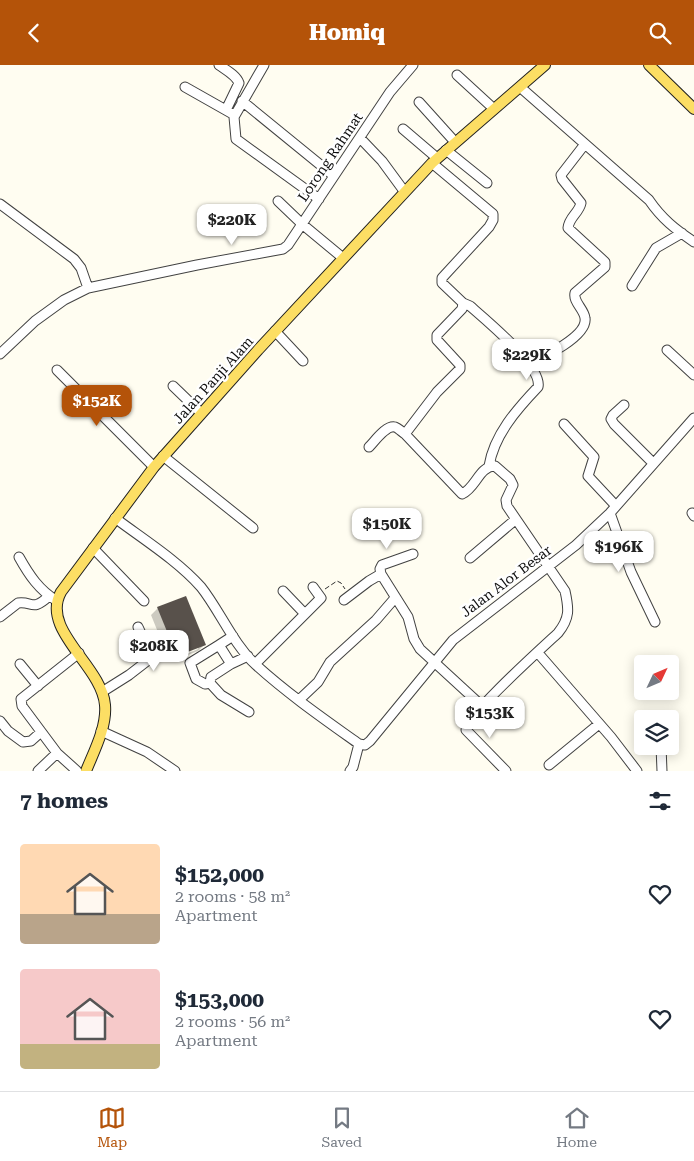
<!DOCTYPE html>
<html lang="en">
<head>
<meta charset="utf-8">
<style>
	:root { --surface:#fff; --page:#f2f2f3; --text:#1f2937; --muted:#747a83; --line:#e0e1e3; --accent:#b45309 }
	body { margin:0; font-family:"Roboto Serif",serif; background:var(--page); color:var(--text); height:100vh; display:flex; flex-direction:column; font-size:19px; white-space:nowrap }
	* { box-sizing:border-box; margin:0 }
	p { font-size:16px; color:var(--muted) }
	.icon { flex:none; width:28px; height:28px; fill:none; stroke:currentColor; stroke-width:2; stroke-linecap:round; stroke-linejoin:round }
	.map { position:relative; height:706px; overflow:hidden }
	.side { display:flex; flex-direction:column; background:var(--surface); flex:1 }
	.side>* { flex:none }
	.needle { width:32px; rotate:46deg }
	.buttons { position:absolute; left:634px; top:590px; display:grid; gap:10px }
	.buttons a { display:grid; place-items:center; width:45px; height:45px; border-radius:5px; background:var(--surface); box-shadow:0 2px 12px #0003; font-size:25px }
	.price { position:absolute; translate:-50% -42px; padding:0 11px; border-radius:10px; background:#fff; color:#222; font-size:16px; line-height:32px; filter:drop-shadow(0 1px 2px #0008) }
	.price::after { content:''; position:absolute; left:50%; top:30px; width:15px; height:11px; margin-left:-8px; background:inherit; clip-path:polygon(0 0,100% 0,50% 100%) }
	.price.active { background:var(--accent); color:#fff }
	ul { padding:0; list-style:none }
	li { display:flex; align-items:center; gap:15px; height:125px; padding:0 20px }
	li span { display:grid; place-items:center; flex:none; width:140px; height:100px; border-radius:5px; color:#555 }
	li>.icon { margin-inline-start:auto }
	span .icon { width:60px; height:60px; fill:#fffc; stroke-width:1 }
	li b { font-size:21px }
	h2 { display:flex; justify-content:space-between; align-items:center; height:60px; padding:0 20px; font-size:21px }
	header { display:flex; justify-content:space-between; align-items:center; height:65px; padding:0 20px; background:var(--accent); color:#fff; font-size:22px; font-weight:800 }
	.tabs { display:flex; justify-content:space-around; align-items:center; height:70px; border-top:1px solid var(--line); background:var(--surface); font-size:14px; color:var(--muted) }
	.tabs a { display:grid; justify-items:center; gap:2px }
	.tabs .active { color:var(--accent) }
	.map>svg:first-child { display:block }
	.shadow { fill:#0003; fill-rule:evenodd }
	.building { fill:#58514b }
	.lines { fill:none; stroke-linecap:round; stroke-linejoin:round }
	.minor-casing { stroke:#424242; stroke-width:11 }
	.major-casing { stroke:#202020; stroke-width:12 }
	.path { stroke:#313131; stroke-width:1; stroke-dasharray:5 2.5; stroke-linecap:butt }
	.minor { stroke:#fff; stroke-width:9 }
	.major { stroke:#fcde64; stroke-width:10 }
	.labels { text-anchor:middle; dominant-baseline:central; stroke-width:5; stroke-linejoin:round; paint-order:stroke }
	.street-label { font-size:14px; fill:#0f0f0f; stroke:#fff }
</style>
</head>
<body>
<header><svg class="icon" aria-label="back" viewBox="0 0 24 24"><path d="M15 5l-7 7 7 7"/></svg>Homiq<svg class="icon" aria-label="search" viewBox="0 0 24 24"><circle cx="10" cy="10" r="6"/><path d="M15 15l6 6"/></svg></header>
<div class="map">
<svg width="694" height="706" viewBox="0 0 694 706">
	<rect width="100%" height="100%" fill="#fffdf1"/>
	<path class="shadow" d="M185,532l20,47 -7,7 -28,11 -19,-47 7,-7zM198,581v3l-26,11 -1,-2z"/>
	<path class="building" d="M186,531l20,49 -29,11 -20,-49z"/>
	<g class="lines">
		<defs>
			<path id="minor" d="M219,0c7,5 17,10 20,18l-13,27
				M264,0l-30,52 2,22 83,60
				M457,10l37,34
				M185,22l46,26
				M520,22l129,113c13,19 26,29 45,42
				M242,36l92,75
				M419,37l36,40
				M403,64l34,29
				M360,73l22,23 22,30
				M446,85l41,33
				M432,98l61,51v6l-4,7 -47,51v5l21,20 -1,6 -25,26v5l23,25v4l-23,23 -32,42 57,60c14,-6 17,-28 33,-28l15,13 3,6 -7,15 1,6 58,85c4,18 5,27 -7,42 -15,14 -92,83 -92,97l40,41
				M278,136l24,23 41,34
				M0,139l74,55 7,9 7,20
				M632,221l24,-38 26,-15
				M463,238l7,3c16,14 73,61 68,81 -21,22 -44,48 -49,79
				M275,266l28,30
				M667,285l27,25
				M0,289l35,-33 29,-21 24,-12 109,-23 86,-16 5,-4 102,-153 23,-27
				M530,298c14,-6 58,-27 55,-45 -1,-9 -12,-16 -10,-25l30,-26v-5l-37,-34c1,-11 11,-15 13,-25l-19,-24 -1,-4 24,-31
				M57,305l97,97
				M173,321l28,27
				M624,340l-11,10 -2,4 3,5 39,39
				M564,359l30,33 -6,19 28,30
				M369,382c6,-6 17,-22 26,-20 3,1 7,5 10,7
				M163,391l90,72
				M610,448l21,59 24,50
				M692,448l2,3
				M115,453c28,21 63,43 86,69 19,24 32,57 55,78 32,29 68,54 103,79
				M93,483l51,53
				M413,489l-31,11 -2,4 1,5 27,43 6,22 6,10 62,57
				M19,492c10,18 20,33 38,44
				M470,493l45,-38
				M283,526l22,23
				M344,535l25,-19 12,-7
				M0,552l18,-14c15,-2 14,9 31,-7
				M233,571l-14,9 12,19 -20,13 -1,6 11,12 28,17
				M538,588l73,84 26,34
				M20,599l18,22
				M231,599l17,-8
				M255,599l66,-66 -8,-11
				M210,618l-5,1 -9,-5 -6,-16 29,-18
				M102,627l27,-17 22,-17v-3l-13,-28
				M299,635l19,-18 12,-20 46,-42 19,-22
				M0,656l8,10 15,11 8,-1 10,-9
				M101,666l46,21 28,19
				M359,679l6,1 5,-4 83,-101 123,-95 34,-32 84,-95
				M661,681l1,25
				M57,688l-35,-47 -1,-7 58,-46
				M549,700l50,-41
				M38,706l19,-18 20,18
				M350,706l3,-4 6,-23"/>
			<path id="major" d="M649,0l45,44
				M86,706c8,-20 21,-44 19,-66 -3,-39 -65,-75 -44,-113l93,-125 104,-117 174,-187 113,-98"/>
		</defs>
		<use href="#minor" class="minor-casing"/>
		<use href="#major" class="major-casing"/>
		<path class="path" d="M325,524l12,-8 4,2 4,6"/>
		<use href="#minor" class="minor"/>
		<use href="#major" class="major"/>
	</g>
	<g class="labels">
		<g class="street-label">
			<text transform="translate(330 92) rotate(-56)">Lorong Rahmat</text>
			<text transform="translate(213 315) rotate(-48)">Jalan Panji Alam</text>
			<text transform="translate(506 516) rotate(-37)">Jalan Alor Besar</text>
		</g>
	</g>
</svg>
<div class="buttons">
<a><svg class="needle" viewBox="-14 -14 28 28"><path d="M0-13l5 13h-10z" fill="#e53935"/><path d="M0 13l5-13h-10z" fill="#747a83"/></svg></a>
<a><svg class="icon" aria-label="layers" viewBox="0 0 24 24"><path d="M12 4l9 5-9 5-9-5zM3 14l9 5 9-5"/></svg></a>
</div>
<b class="price" style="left:232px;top:181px">$220K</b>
<b class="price" style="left:527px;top:316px">$229K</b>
<b class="price active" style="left:97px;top:362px">$152K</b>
<b class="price" style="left:387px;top:485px">$150K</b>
<b class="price" style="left:619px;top:508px">$196K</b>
<b class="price" style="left:154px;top:607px">$208K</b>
<b class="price" style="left:490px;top:674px">$153K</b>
</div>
<section class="side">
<h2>7 homes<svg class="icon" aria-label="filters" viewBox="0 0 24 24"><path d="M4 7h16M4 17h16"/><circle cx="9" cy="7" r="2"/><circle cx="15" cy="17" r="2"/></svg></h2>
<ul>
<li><span style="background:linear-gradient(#ffd9b3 70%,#b9a48a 0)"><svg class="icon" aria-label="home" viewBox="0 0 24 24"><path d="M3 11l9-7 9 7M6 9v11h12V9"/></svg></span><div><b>$152,000</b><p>2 rooms · 58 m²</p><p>Apartment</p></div><svg class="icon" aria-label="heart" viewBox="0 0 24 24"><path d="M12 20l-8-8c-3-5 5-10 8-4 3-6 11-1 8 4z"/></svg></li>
<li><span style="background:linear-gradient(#f6c9c9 75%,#c2b280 0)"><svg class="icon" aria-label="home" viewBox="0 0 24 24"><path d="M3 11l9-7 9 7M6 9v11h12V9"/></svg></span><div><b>$153,000</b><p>2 rooms · 56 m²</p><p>Apartment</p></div><svg class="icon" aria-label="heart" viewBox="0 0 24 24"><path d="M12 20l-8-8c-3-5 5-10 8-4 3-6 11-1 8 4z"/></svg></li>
</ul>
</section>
<nav class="tabs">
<a class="active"><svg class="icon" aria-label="map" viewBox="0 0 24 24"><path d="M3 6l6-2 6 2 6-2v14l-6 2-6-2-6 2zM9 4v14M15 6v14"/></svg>Map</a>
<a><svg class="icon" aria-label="saved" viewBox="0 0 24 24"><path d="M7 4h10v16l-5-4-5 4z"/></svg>Saved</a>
<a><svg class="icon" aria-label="home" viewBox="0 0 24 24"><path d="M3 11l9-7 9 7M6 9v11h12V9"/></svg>Home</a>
</nav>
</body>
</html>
